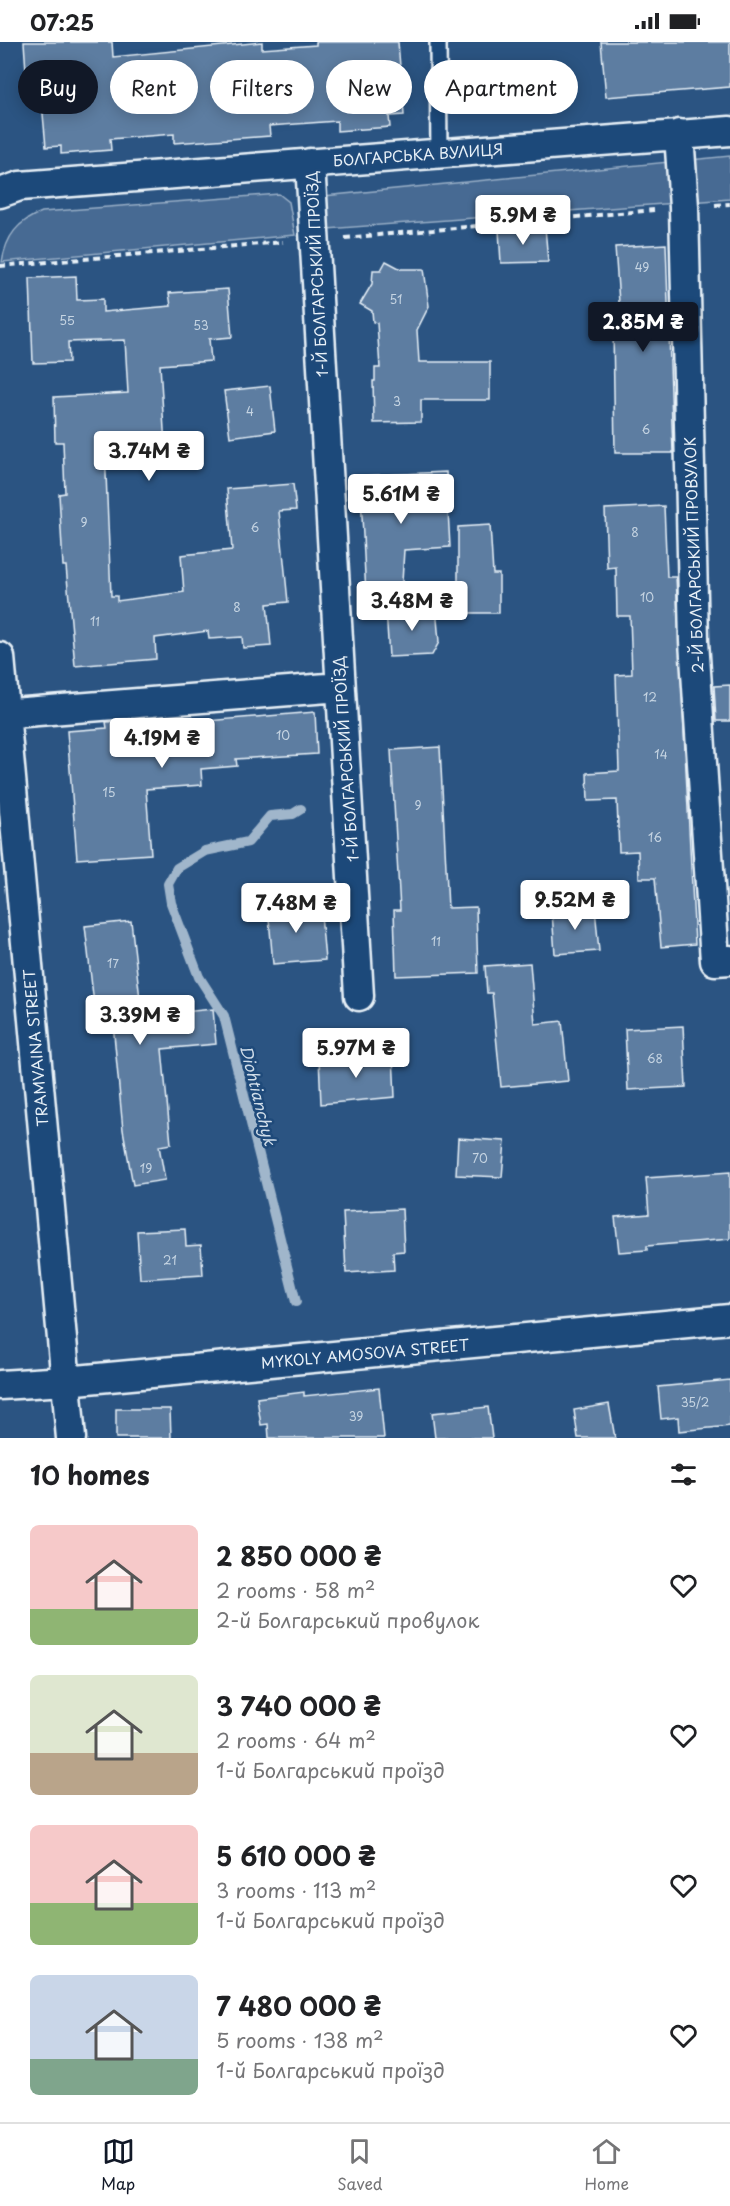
<!DOCTYPE html>
<html lang="en">
<head>
<meta charset="utf-8">
<style>
	:root { --surface:#fff; --page:#f6f6f6; --text:#202124; --muted:#757577; --line:#e0e0e0; --accent:#111827 }
	body { margin:0; font-family:"Playpen Sans",sans-serif; background:var(--page); color:var(--text); height:100vh; display:flex; flex-direction:column; font-size:22px; white-space:nowrap }
	* { box-sizing:border-box; margin:0 }
	p { font-size:20px; color:var(--muted) }
	.icon { flex:none; width:33px; height:33px; fill:none; stroke:currentColor; stroke-width:2; stroke-linecap:round; stroke-linejoin:round }
	.map { position:relative; height:1396px; overflow:hidden }
	.sheet { display:flex; flex-direction:column; background:var(--surface); flex:1 }
	.sheet>* { flex:none }
	.top-card { position:absolute; left:18px; top:18px; width:694px; height:54px; display:flex; gap:12px }
	.price { position:absolute; translate:-50% -51px; padding:0 14px; border-radius:6px; background:#fff; color:#222; font-size:20px; line-height:39px; filter:drop-shadow(0 2px 3px #0008) }
	.price::after { content:''; position:absolute; left:50%; top:36px; width:18px; height:14px; margin-left:-9px; background:inherit; clip-path:polygon(0 0,100% 0,50% 100%) }
	.price.selected { background:var(--accent); color:#fff }
	ul { padding:0; list-style:none }
	li { display:flex; align-items:center; gap:18px; height:150px; padding:0 30px }
	li span { display:grid; place-items:center; flex:none; width:168px; height:120px; border-radius:9px; color:#555 }
	li>.icon { margin-inline-start:auto }
	span .icon { width:72px; height:72px; fill:#fffc; stroke-width:1 }
	li b { font-size:26px }
	h2 { display:flex; justify-content:space-between; align-items:center; height:72px; padding:0 30px; font-size:26px }
	.tag { padding:0 21px; border-radius:27px; background:var(--surface); box-shadow:0 3px 15px #0003; font-size:21px; line-height:54px }
	.tag.selected { background:var(--accent); color:#fff }
	.status { display:flex; justify-content:space-between; align-items:center; height:42px; padding:0 30px; background:var(--surface); direction:ltr }
	.status svg { height:16px; fill:currentColor }
	.tabs { display:flex; justify-content:space-around; align-items:center; height:84px; border-top:2px solid var(--line); background:var(--surface); font-size:16px; color:var(--muted) }
	.tabs a { display:grid; justify-items:center; gap:3px }
	.tabs .selected { color:var(--accent) }
	.map>svg:first-child { display:block }
	.green { fill:#476b93; stroke:#98aec6; stroke-width:1.5 }
	.lines { fill:none; stroke-linecap:round; stroke-linejoin:round }
	.stream { stroke:#a0b6cb; stroke-width:10 }
	.building { fill:#5d7da1; stroke:#e8f1f8; stroke-width:1.5 }
	.service-casing { stroke:#e8f1f8; stroke-width:20 }
	.minor-casing { stroke:#e8f1f8; stroke-width:33 }
	.path { stroke:#e8f1f8; stroke-width:4; stroke-dasharray:6 4.5; stroke-linecap:butt }
	.service { stroke:#1f4a7a; stroke-width:15 }
	.minor { stroke:#1f4a7a; stroke-width:28 }
	.labels { text-anchor:middle; dominant-baseline:central; stroke-width:5; stroke-linejoin:round; paint-order:stroke }
	.number-label { font-size:12px; fill:#c5d4e2 }
	.street-label { font-size:15px; fill:#e8f1f8; stroke:#1f4a7a }
	.water-label { font-size:16px; font-style:italic; fill:#d0dde9; stroke:#1f4a7a }
</style>
</head>
<body>
<div class="status"><b>07:25</b><svg viewBox="0 0 49 12"><path d="M0 12V9h3v3zM5 12V6h3v6zM10 12V3h3v9zM15 12V0h3v12zM26 1h20v11H26zM47 4h2v5h-2z"/></svg></div>
<div class="map">
<svg width="730" height="1396" viewBox="0 0 730 1396">
	<rect width="100%" height="100%" fill="#2b5482"/>
	<filter id="ink" filterUnits="userSpaceOnUse"><feTurbulence type="fractalNoise" baseFrequency=".0167" numOctaves="2"/><feDisplacementMap in="SourceGraphic" scale="12" xChannelSelector="R" yChannelSelector="G"/><feConvolveMatrix kernelMatrix="1 2 1 2 8 2 1 2 1" color-interpolation-filters="sRGB"/></filter>
	<g filter="url(#ink)">
		<path class="green" d="M730,114v43l-403,30 -3,-33z
			M279,152l10,8 6,33 -293,27c4,-26 16,-41 40,-50z"/>
		<g class="lines">
			<path class="stream" d="M296,1260l-72,-286 -25,-39 -28,-74 -3,-19 9,-16 28,-17 43,-9 22,-26 23,-2 8,-5"/>
		</g>
		<path class="building" d="M24,0h88l1,15 149,-15v7l54,-4v-3h82l6,73 -15,1 1,11 -53,4v-10l-68,5 1,10 -96,7v-9l-64,5 1,11 -50,4v-8l-15,1 -7,-77 -13,1z
			M601,0h129v45l-124,10z
			M545,185l3,35 -47,1 -2,-33z
			M666,202l7,209h-58l-2,-122 8,-1 -6,-83z
			M386,219l15,8h23l5,37 -12,24 2,32h71v38h-69v22l-47,1 -1,-42h2v-13h5l-3,-45 -4,-1 -1,-11 -12,-7 12,-20 1,-14h8z
			M76,234l1,24 26,-1v13l68,-6 -2,-13 59,-4 4,48 -23,2 2,22 -51,4 5,81 -60,3 6,147h6v5l67,-9 -3,-37 51,-5 -5,-61 66,-5 3,26 -17,1 9,91 -21,2 4,42 -28,2 -1,-11 -33,2 -1,-8 -53,7 1,21 -81,7 -9,-100h-3l-4,-72 6,-1 -2,-51h-8l-1,-45 74,-4 -3,-53 -57,2 1,20 -36,1 -3,-85z
			M270,344l5,45 -45,6 -6,-46z
			M446,430l4,75 -46,3 -3,48 -35,-3 -6,-119z
			M664,464l3,71h9l19,367 -34,3 -6,-69h-16l-1,-27 -19,1 -2,-52 -29,1 -1,-28 32,-2 -3,-96 16,-1 -2,-58h-13l-1,-49 -9,1 -2,-59z
			M490,483l3,49h6v39h-41v-86z
			M436,565l3,35 -7,13 -43,2 -3,-48z
			M730,643v36h-14l-2,-35z
			M315,670l2,42 -81,5 1,7 -36,3 1,16 -56,4 5,65 -74,5 -10,-128 40,-3 -1,-6 53,-3v6z
			M440,705l8,161 28,-1 2,66 -82,3 -2,-66h6l-9,-160z
			M320,861l5,57 -52,4 -5,-57z
			M595,866l4,43 -44,3 -3,-42z
			M131,879l11,95 71,-7 3,35 -54,5 9,95 -12,2 6,34 -32,5 -10,-55 -12,-128 -17,2 -9,-78z
			M530,921l5,61 27,-3 6,60 -67,6 -9,-94h-5l-2,-27z
			M683,984l3,61 -58,3 -3,-61z
			M393,1013l2,42 -74,7 -2,-46z
			M458,1096l47,3 -3,36 -46,-2z
			M730,1130v67l-83,7v4l-28,2 -4,-35 34,-3 -3,-36z
			M402,1167l2,42 -11,1 1,18 -48,3 -3,-61z
			M185,1187l1,17 15,-1 2,30 -63,4 -3,-48z
			M730,1338v46l-51,5 -1,-14 -17,2 -3,-32z
			M379,1346l5,50h-115l-1,-14 -7,1 -4,-27 47,-6v4z
			M609,1362l6,34h-37l-4,-28z
			M488,1365l4,31h-57l-3,-25z
			M116,1367h54l1,29h-55z"/>
		<g class="lines">
			<defs>
				<path id="service" d="M438,0l1,111"/>
				<path id="minor" d="M679,92l5,73 10,434 21,320 15,-1
					M310,121l49,833
					M0,151l20,-7 710,-55
					M0,615l71,781
					M0,672l340,-27
					M0,1343l66,-4 664,-62"/>
			</defs>
			<use href="#service" class="service-casing"/>
			<use href="#minor" class="minor-casing"/>
			<path class="path" d="M715,163l15,-1
				M345,196l309,-28
				M0,224l283,-24"/>
			<use href="#service" class="service"/>
			<use href="#minor" class="minor"/>
		</g>
	</g>
	<g class="labels">
		<g class="number-label">
			<text x="642" y="225">49</text>
			<text x="396" y="257">51</text>
			<text x="67" y="278">55</text>
			<text x="201" y="283">53</text>
			<text x="397" y="359">3</text>
			<text x="250" y="369">4</text>
			<text x="646" y="387">6</text>
			<text x="84" y="480">9</text>
			<text x="255" y="485">6</text>
			<text x="635" y="490">8</text>
			<text x="647" y="555">10</text>
			<text x="237" y="565">8</text>
			<text x="95" y="579">11</text>
			<text x="650" y="655">12</text>
			<text x="283" y="693">10</text>
			<text x="661" y="712">14</text>
			<text x="109" y="750">15</text>
			<text x="418" y="763">9</text>
			<text x="655" y="795">16</text>
			<text x="436" y="899">11</text>
			<text x="113" y="921">17</text>
			<text x="655" y="1016">68</text>
			<text x="480" y="1116">70</text>
			<text x="146" y="1126">19</text>
			<text x="170" y="1218">21</text>
			<text x="695" y="1360">35/2</text>
			<text x="356" y="1374">39</text>
		</g>
		<g class="street-label">
			<text transform="translate(418 112) rotate(-4)">БОЛГАРСЬКА ВУЛИЦЯ</text>
			<text transform="translate(316 232) rotate(-93)">1-Й БОЛГАРСЬКИЙ ПРОЇЗД</text>
			<text transform="translate(693 513) rotate(-92)">2-Й БОЛГАРСЬКИЙ ПРОВУЛОК</text>
			<text transform="translate(345 717) rotate(-94)">1-Й БОЛГАРСЬКИЙ ПРОЇЗД</text>
			<text transform="translate(35 1006) rotate(-95)">TRAMVAINA STREET</text>
			<text transform="translate(365 1311) rotate(-5)">MYKOLY AMOSOVA STREET</text>
		</g>
		<g class="water-label">
			<text transform="translate(259 1053) rotate(76)">Diohtianchyk</text>
		</g>
	</g>
</svg>
<b class="price" style="left:523px;top:204px">5.9M ₴</b>
<b class="price selected" style="left:643px;top:311px">2.85M ₴</b>
<b class="price" style="left:149px;top:440px">3.74M ₴</b>
<b class="price" style="left:401px;top:483px">5.61M ₴</b>
<b class="price" style="left:412px;top:590px">3.48M ₴</b>
<b class="price" style="left:162px;top:727px">4.19M ₴</b>
<b class="price" style="left:575px;top:889px">9.52M ₴</b>
<b class="price" style="left:296px;top:892px">7.48M ₴</b>
<b class="price" style="left:140px;top:1004px">3.39M ₴</b>
<b class="price" style="left:356px;top:1037px">5.97M ₴</b>
<div class="top-card">
<a class="tag selected">Buy</a>
<a class="tag">Rent</a>
<a class="tag">Filters</a>
<a class="tag">New</a>
<a class="tag">Apartment</a>
</div>
</div>
<section class="sheet">
<h2>10 homes<svg class="icon" aria-label="filters" viewBox="0 0 24 24"><path d="M4 7h16M4 17h16"/><circle cx="9" cy="7" r="2"/><circle cx="15" cy="17" r="2"/></svg></h2>
<ul>
<li><span style="background:linear-gradient(#f6c9c9 70%,#8fb573 0)"><svg class="icon" aria-label="home" viewBox="0 0 24 24"><path d="M3 11l9-7 9 7M6 9v11h12V9"/></svg></span><div><b>2 850 000 ₴</b><p>2 rooms · 58 m²</p><p>2-й Болгарський провулок</p></div><svg class="icon" aria-label="heart" viewBox="0 0 24 24"><path d="M12 20l-8-8c-3-5 5-10 8-4 3-6 11-1 8 4z"/></svg></li>
<li><span style="background:linear-gradient(#dfe7d0 65%,#b9a48a 0)"><svg class="icon" aria-label="home" viewBox="0 0 24 24"><path d="M3 11l9-7 9 7M6 9v11h12V9"/></svg></span><div><b>3 740 000 ₴</b><p>2 rooms · 64 m²</p><p>1-й Болгарський проїзд</p></div><svg class="icon" aria-label="heart" viewBox="0 0 24 24"><path d="M12 20l-8-8c-3-5 5-10 8-4 3-6 11-1 8 4z"/></svg></li>
<li><span style="background:linear-gradient(#f6c9c9 65%,#8fb573 0)"><svg class="icon" aria-label="home" viewBox="0 0 24 24"><path d="M3 11l9-7 9 7M6 9v11h12V9"/></svg></span><div><b>5 610 000 ₴</b><p>3 rooms · 113 m²</p><p>1-й Болгарський проїзд</p></div><svg class="icon" aria-label="heart" viewBox="0 0 24 24"><path d="M12 20l-8-8c-3-5 5-10 8-4 3-6 11-1 8 4z"/></svg></li>
<li><span style="background:linear-gradient(#c9d6e8 70%,#7fa58c 0)"><svg class="icon" aria-label="home" viewBox="0 0 24 24"><path d="M3 11l9-7 9 7M6 9v11h12V9"/></svg></span><div><b>7 480 000 ₴</b><p>5 rooms · 138 m²</p><p>1-й Болгарський проїзд</p></div><svg class="icon" aria-label="heart" viewBox="0 0 24 24"><path d="M12 20l-8-8c-3-5 5-10 8-4 3-6 11-1 8 4z"/></svg></li>
</ul>
</section>
<nav class="tabs">
<a class="selected"><svg class="icon" aria-label="map" viewBox="0 0 24 24"><path d="M3 6l6-2 6 2 6-2v14l-6 2-6-2-6 2zM9 4v14M15 6v14"/></svg>Map</a>
<a><svg class="icon" aria-label="saved" viewBox="0 0 24 24"><path d="M7 4h10v16l-5-4-5 4z"/></svg>Saved</a>
<a><svg class="icon" aria-label="home" viewBox="0 0 24 24"><path d="M3 11l9-7 9 7M6 9v11h12V9"/></svg>Home</a>
</nav>
</body>
</html>
